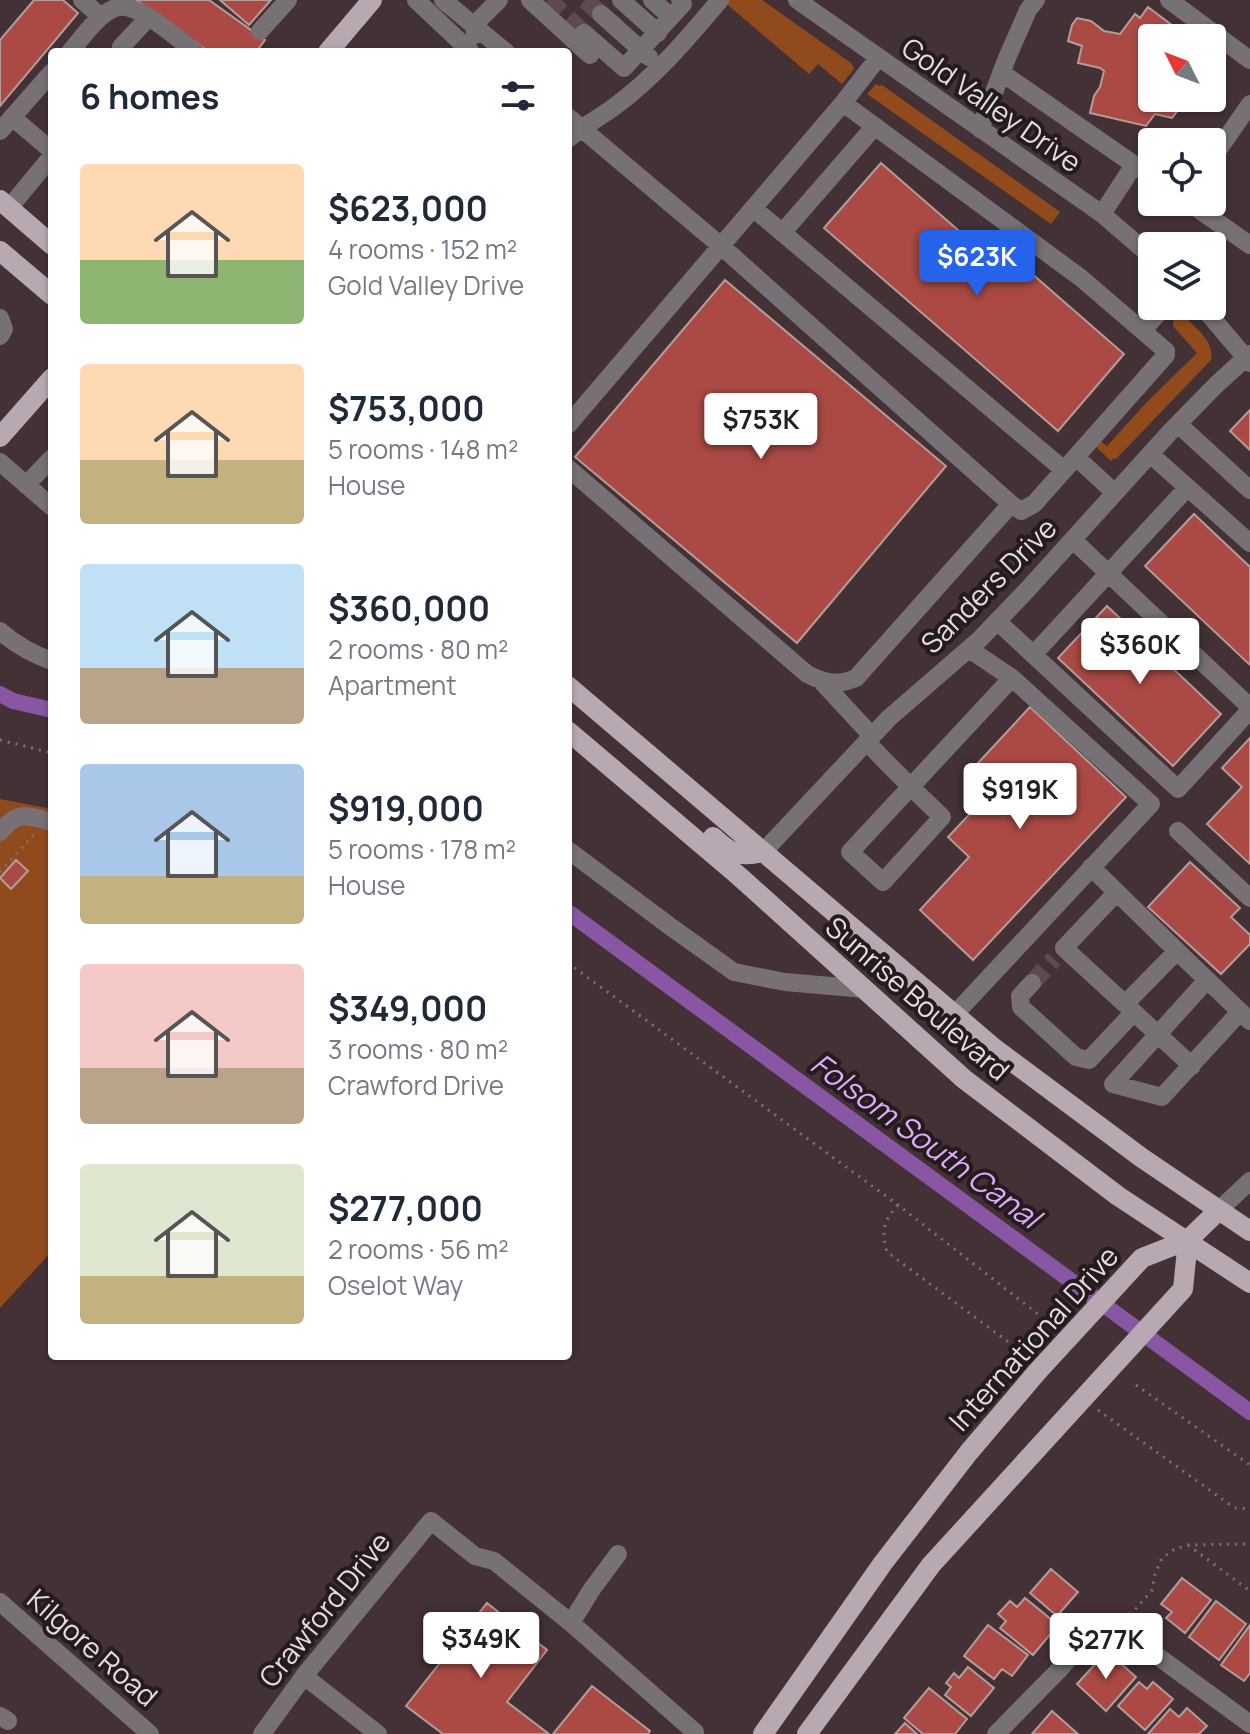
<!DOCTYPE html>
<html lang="en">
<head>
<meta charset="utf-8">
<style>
	:root { --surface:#fff; --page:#f6f6f7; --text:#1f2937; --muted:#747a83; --accent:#2563eb }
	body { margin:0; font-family:Manrope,sans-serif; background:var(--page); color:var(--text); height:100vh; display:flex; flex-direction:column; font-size:30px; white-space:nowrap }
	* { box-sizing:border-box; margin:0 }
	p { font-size:26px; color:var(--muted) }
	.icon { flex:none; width:44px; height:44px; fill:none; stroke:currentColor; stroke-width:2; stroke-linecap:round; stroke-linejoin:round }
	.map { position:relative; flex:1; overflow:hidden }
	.drawer { position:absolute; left:48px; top:48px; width:524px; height:1312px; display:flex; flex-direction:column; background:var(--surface); border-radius:8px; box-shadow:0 2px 6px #0004 }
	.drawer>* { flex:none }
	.needle { width:52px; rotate:312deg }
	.tools { position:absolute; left:1138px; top:24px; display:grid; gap:16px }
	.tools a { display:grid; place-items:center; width:88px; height:88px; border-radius:8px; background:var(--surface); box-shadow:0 2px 6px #0004; font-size:40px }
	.price { position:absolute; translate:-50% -68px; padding:0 18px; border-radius:8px; background:#fff; color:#222; font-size:26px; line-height:52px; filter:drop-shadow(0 2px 4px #0008) }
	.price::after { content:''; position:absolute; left:50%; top:48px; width:24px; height:18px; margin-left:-12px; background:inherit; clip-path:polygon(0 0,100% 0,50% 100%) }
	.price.on { background:var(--accent); color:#fff }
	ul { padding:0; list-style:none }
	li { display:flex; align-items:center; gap:24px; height:200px; padding:0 32px }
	li span { display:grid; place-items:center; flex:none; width:224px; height:160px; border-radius:8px; color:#555 }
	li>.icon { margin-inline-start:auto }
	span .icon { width:96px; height:96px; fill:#fffc; stroke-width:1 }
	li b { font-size:34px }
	h2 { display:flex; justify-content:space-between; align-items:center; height:96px; padding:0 32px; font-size:34px }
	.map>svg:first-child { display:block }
	.green { fill:#914a1c }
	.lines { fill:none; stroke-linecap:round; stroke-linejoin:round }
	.canal { stroke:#8956a4; stroke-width:16 }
	.building { fill:#ab4a44; stroke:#b39c99; stroke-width:2 }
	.minor-tunnel { stroke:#5c4a4e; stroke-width:18; stroke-dasharray:18 9; stroke-linecap:butt }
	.path { stroke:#7f6f73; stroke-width:3; stroke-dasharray:2 6; stroke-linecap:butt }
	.minor { stroke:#777075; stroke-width:18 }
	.major { stroke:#b7a8b2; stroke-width:20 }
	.labels { text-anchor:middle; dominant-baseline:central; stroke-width:8; stroke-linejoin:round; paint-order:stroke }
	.street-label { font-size:28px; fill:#e7dbde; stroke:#241b1d }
	.water-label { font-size:30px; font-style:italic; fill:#dfa9fc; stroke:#241b1d }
</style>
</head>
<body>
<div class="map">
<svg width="1250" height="1734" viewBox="0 0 1250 1734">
	<rect width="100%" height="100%" fill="#433135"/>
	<path class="green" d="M722,0h40l89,63 3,6 -12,15 -24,-20 -9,10z
		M876,84l3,2 3,-1 178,127 -9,12 -184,-130z
		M1176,313l3,3 3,-1c13,12 33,26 29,45l-95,99 -2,-1 -3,3 -15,-14 -1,-3 4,-4 8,6 39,-43 51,-50 -24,-27v-4z
		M0,799l52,10v442l-52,57z"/>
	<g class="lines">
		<path class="canal" d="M0,694l13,7 39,9
			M568,912l682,500"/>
	</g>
	<path class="building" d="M34,0h29l15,13 -78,93v-66z
		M136,0h73l56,40 -9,12h-47z
		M220,0h51l-22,25z
		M1148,7l41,31h-37v60h41l-3,13 -11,-2 -7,9 -17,-4 -9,12 -56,-13 4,-17 6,-9 4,-16 -4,-3 -22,-5 4,-17 -14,-5 4,-16 5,-7 14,3 13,10 16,3 15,-20 5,4z
		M881,163l108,94 10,-12 125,109 -66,77 -234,-203z
		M725,280l221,186 -149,177 -222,-186z
		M1250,410v40l-20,-19z
		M1194,514l56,53v98l-105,-99z
		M1107,606l114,108 -48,52 -115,-108z
		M1030,707l96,90 -153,163 -53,-50 49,-53 -21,-20 51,-54 -21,-20z
		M1250,738v126l-43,-40 35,-37 -20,-19z
		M16,860l12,11 -17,18 -11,-11z
		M1190,862l50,46 -9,9 19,18v9l-29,30 -73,-67z
		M1051,1569l27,23 -21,24 -27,-23z
		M1182,1578l29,22 -26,33 -19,-15 6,-6 -11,-8z
		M1025,1598l33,27 -25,30 -33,-27 6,-7 -8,-7 12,-13 7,6z
		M1216,1601l30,23 -27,36 -30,-23z
		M487,1603l60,47 -40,52 42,32h-106l-37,-28z
		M988,1625l40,30 -16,21 -10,-7 -8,10 -30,-23z
		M1250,1625v48l-6,8 -23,-16z
		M1107,1651l29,26 -30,34 -29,-27z
		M968,1667l26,21 -23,28 -26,-21 6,-8 -5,-4 8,-10 5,5z
		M1139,1682l8,7 6,-7 20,17 -28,31 -27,-24z
		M592,1686l58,45 -2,3h-95z
		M929,1688l38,31 -12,15h-32l-19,-16z
		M1187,1708l20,18 -8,8h-51l22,-25 9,8z
		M1052,1711l26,23h-46z
		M905,1723l12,11h-22z"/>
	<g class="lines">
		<path class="minor-tunnel" d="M548,0l36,33
			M585,0l16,14
			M1032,983l22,-24"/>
		<path class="path" d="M0,740l52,13
			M0,872l35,-39
			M568,963l330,242 150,117
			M898,1205c-15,16 -17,27 -11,47l120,89 18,20
			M1136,1385l114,80
			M1098,1410l131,94 7,4 14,1
			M1188,1545l62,46
			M1129,1614l5,-3 18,-21 3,-16 7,-16 13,-9 13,-4 62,-1"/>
		<path class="minor" d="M82,0l19,17
			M416,0l55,52
			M443,0l63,52
			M530,0l60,55
			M621,0l37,33
			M797,0l305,214 50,43
			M1169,0l81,60
			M601,14l48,43
			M671,17l12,-13 -3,-4
			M260,31l28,-31
			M584,33l40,35 47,-51 -19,-17
			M475,35l-1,-10 25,-25
			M70,52c13,-15 26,-36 45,-44 21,-8 63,31 80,44
			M122,52l-1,-5 28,-30
			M1002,73l150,104
			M12,117l40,34
			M568,117l153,129 290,258 10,7 13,-7 132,-149v-4l-85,-73 -238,-175
			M980,129l27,-71 21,-48 8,-10
			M0,131l52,-59
			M568,139c15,-13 31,-21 46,-32 41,-30 74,-69 106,-107
			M1212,159l38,-55
			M1188,202l62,43
			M9,208l43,-52
			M753,208l311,262
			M1102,214l32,-49
			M782,233l93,-107
			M1202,306l48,57
			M0,318l4,11 -4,7
			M1143,330l22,-24
			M1178,424l72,66
			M568,425l275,-322 35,-45
			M1150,454l100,89
			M1076,457l39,36
			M0,462l52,45
			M568,468l239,206c18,9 30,12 49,4l155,-174
			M26,485l26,-27
			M1073,540l177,167
			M997,621l181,168 72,-79
			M0,631c16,14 32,23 52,30
			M969,649l43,29
			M1033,655l154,-167
			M822,682l50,54
			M867,742c24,26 50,51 75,75l-59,65 -33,-30 162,-174 139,126 -197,211
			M1178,831l72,67
			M0,832c20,-23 26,-16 52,-10
			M568,850l103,77 63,45 51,10 80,7
			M763,852l126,-134 90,-78 49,-51 142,-157 46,-47 34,-31
			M1091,867l86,84
			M1117,892l-53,56 61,56 52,-53 73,70
			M1207,980l-94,104 49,13 78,-85
			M1032,983l-12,13 1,11 55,50 13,3 45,-48
			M1125,1004l67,62
			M1219,1210l31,-29
			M0,1602l150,132
			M571,1623l21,-34 26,-35
			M304,1676l74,58
			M0,1716l8,5
			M262,1734l42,-58 127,-155 44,35 19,5 77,62 124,109
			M996,1734l62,-63 40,-46 13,-3 139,102"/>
		<path class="major" d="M328,52l44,-52
			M0,200l52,45
			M0,251l52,44
			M0,437l52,-59
			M568,686l426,362 148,110 108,73
			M568,731l172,146 224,202 154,117 132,87
			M713,837c17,16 26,21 50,15
			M763,1734l120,-171 86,-111 68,-80 105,-114 46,-18 31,-30
			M807,1734l124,-169 252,-276 5,-49"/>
	</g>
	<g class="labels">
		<g class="street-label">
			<text transform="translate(992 104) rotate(35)">Gold Valley Drive</text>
			<text transform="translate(988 585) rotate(-45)">Sanders Drive</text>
			<text transform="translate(918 998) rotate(41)">Sunrise Boulevard</text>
			<text transform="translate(1033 1338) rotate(-48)">International Drive</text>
			<text transform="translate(324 1609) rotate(-51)">Crawford Drive</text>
			<text transform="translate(93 1647) rotate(41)">Kilgore Road</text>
		</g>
		<g class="water-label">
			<text transform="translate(926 1140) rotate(36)">Folsom South Canal</text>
		</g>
	</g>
</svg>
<div class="tools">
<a><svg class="needle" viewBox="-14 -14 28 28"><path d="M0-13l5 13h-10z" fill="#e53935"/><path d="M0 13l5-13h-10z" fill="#747a83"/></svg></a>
<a><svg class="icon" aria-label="locate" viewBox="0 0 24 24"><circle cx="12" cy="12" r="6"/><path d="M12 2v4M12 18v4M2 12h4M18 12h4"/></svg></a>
<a><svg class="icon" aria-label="layers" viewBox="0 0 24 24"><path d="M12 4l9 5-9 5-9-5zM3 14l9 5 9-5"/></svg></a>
</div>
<b class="price on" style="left:977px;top:298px">$623K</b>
<b class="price" style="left:761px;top:461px">$753K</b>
<b class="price" style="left:1140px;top:686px">$360K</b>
<b class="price" style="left:1020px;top:831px">$919K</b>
<b class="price" style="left:481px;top:1680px">$349K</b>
<b class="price" style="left:1106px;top:1681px">$277K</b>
<section class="drawer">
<h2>6 homes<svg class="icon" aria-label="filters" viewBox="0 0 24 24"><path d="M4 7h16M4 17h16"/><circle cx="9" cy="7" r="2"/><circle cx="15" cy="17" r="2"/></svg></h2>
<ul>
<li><span style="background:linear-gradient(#ffd9b3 60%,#8fb573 0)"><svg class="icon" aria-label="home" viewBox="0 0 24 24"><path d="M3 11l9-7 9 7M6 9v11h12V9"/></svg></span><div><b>$623,000</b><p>4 rooms · 152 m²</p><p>Gold Valley Drive</p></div></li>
<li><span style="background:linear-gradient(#ffd9b3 60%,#c2b280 0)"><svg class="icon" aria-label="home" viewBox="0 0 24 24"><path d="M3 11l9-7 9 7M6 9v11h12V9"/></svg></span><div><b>$753,000</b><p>5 rooms · 148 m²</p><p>House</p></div></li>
<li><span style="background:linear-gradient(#bfe0f5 65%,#b9a48a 0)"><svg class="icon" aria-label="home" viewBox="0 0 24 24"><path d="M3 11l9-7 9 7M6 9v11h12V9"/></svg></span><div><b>$360,000</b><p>2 rooms · 80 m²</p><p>Apartment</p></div></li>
<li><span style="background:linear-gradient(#a9c7e8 70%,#c2b280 0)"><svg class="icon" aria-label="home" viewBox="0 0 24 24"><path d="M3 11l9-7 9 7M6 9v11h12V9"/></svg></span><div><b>$919,000</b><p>5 rooms · 178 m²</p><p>House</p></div></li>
<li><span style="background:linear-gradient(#f6c9c9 65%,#b9a48a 0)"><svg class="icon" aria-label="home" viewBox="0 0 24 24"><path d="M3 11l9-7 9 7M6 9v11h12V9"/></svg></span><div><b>$349,000</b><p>3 rooms · 80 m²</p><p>Crawford Drive</p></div></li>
<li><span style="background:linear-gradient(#dfe7d0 70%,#c2b280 0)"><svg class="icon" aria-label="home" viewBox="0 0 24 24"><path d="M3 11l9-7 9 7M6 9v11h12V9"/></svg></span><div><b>$277,000</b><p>2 rooms · 56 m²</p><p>Oselot Way</p></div></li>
</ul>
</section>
</div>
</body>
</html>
